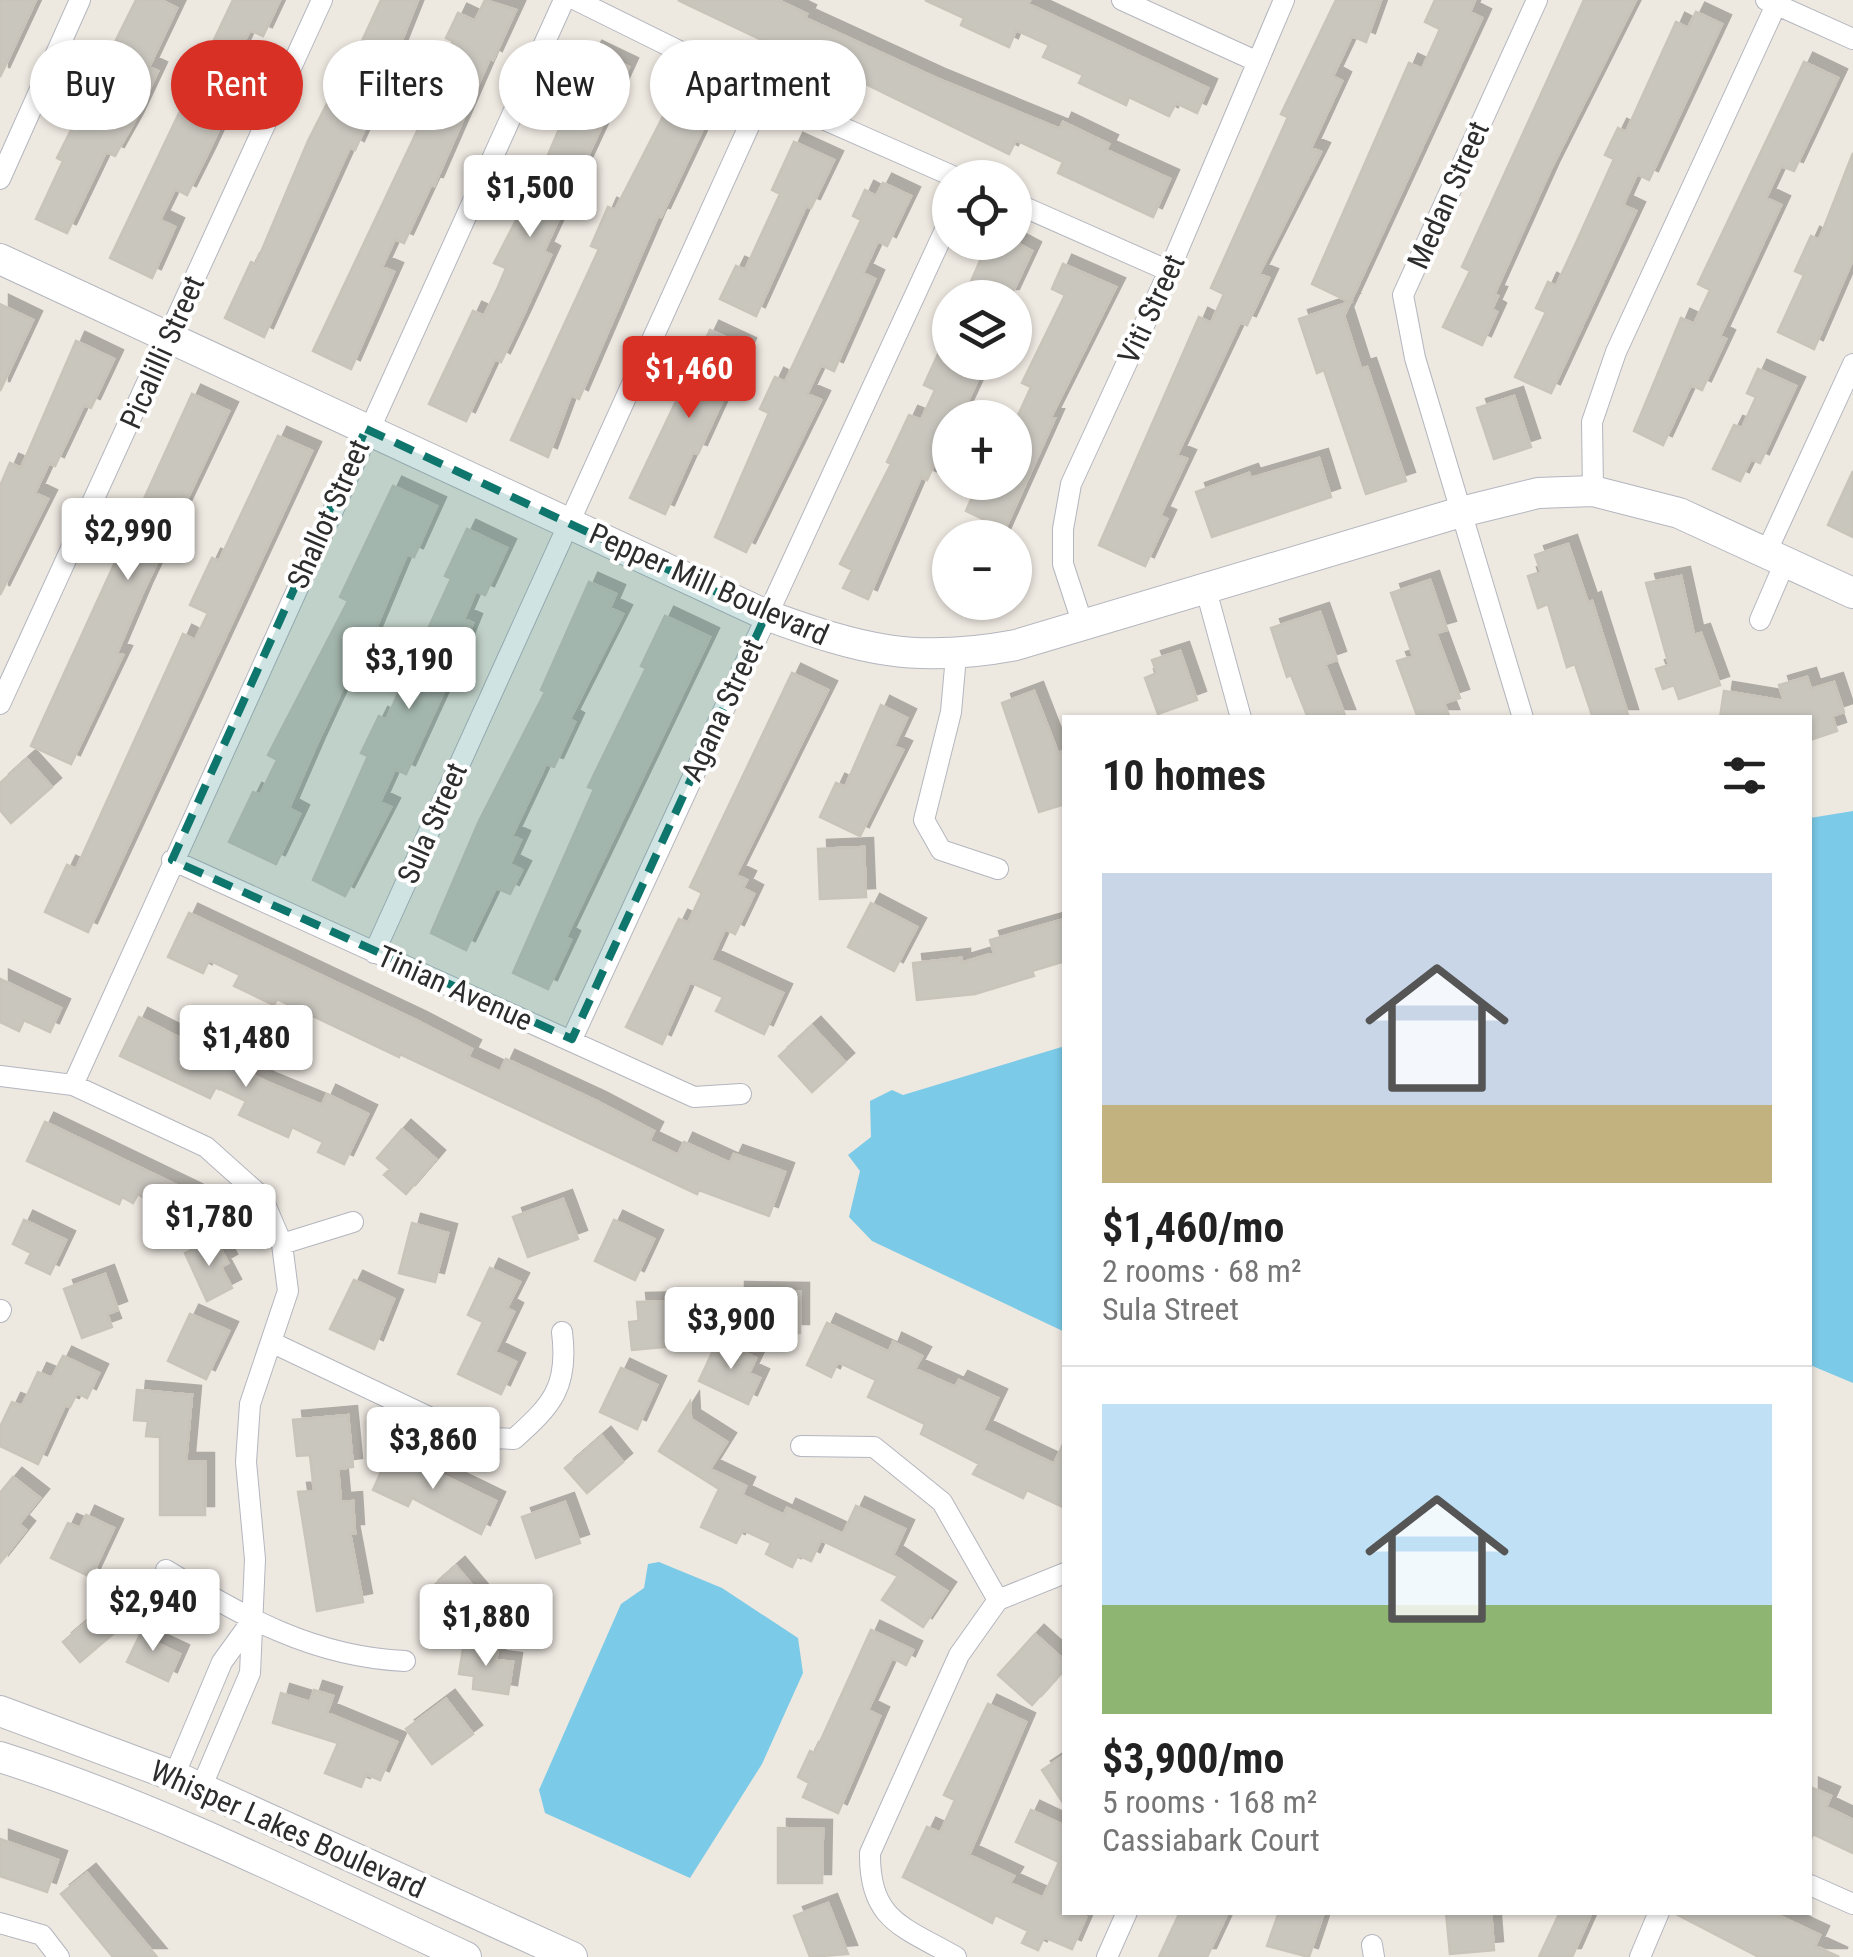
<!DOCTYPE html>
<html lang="en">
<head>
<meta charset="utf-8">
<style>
	:root { --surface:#fff; --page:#f6f6f6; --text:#222; --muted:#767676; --line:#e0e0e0; --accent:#d93025 }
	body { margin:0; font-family:"Roboto Condensed",sans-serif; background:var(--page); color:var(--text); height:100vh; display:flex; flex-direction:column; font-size:38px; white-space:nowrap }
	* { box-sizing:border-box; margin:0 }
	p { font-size:32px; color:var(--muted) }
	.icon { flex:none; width:55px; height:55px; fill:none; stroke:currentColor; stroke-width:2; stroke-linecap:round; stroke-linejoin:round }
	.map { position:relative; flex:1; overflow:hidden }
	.panel { position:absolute; left:1062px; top:715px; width:750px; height:1200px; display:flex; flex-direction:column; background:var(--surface); border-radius:0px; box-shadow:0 2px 8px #0004 }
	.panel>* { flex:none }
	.top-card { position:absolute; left:30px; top:40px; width:882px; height:90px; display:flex; gap:20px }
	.buttons { position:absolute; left:932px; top:160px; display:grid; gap:20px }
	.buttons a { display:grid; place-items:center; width:100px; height:100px; border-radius:50%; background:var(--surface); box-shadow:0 2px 8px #0004; font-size:50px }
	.price { position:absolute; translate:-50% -85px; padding:0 22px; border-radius:10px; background:#fff; color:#222; font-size:32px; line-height:65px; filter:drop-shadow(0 2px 5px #0008) }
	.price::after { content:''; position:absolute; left:50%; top:60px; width:30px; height:22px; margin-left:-15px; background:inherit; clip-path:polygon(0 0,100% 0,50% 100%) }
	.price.on { background:var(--accent); color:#fff }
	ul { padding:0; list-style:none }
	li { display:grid; align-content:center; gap:20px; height:530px; padding:0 40px }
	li+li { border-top:2px solid var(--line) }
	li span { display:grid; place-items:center; height:310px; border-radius:0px; color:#555 }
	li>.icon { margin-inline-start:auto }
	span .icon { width:180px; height:180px; fill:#fffc; stroke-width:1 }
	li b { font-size:42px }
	h2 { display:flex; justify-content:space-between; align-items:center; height:120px; padding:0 40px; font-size:42px }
	.chip { padding:0 35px; border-radius:45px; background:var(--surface); box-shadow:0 2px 8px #0004; font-size:35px; line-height:90px }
	.chip.on { background:var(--accent); color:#fff }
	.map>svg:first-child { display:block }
	.water { fill:#7bcae7 }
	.building { fill:#c9c6be; stroke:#c9c4ba; stroke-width:2.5; filter:url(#shadow) }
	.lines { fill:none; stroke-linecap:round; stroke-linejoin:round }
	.street-casing { stroke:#b4b6bf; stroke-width:22 }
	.secondary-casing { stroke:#b4b6bf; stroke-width:32 }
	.street { stroke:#fff; stroke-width:20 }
	.secondary { stroke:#fff; stroke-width:30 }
	.marked { fill:#0f766e; fill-opacity:0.2; stroke:#0f766e; stroke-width:8; stroke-dasharray:20 12; stroke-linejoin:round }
	.labels { text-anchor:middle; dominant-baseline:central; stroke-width:8; stroke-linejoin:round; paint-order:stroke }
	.street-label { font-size:30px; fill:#2d2d2d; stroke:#fff }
</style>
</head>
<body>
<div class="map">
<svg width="1853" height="1957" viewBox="0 0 1853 1957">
	<defs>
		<filter id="shadow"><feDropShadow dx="9" dy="-9" stdDeviation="0" flood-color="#0004"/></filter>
	</defs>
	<rect width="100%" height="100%" fill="#ede8e0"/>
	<path class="water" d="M1853,811v572l-43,-18v-547z
		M1065,1046v286l-193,-91 -23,-24 11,-46 -12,-16 23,-18 -1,-36 22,-11 11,5z
		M659,1562l63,26 76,50 5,35 -41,91 -72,114 -145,-65 -6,-23 82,-186 23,-16 4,-24z"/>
	<path class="building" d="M0,0h36l-36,77z
		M136,0h25l16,8 -28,59 9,4 -24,51 -19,34 -9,-4 -39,81 -31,-14 27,-58 -6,-3z
		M233,0h47l-17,36 -13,-6 -13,27 13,6 -43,92 -20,40 -12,-6 -15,31 15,7 -23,51 -42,-20z
		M381,0h37l-40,100 -23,50 -5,-3 -86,190 -39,-19 26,-56 5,2 52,-123 30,-59 4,2z
		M485,0l31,10 -23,50 -3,-2 -56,128 -3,-1 -27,58 -9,-4 -13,28 12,5 -43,97 -38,-18 115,-243 -5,-2 30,-65 -7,-3 12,-25 17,8z
		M678,0h100l29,14 -2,4 131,60 124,51 3,-7 46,22 -3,6 64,29 -17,38 -95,-44 5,-11 -47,-22 -7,14 -162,-79 -57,-25 -1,3z
		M925,0h105l-2,4 180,84 -11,25 -21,-10 -7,13 -40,-19 -3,8 -47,-22 4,-8 -40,-18 6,-12 -33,-15 -7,17 -48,-22 3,-7z
		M1336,0h45l-15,42 -14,-6 -19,40 9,5 -31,67 10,4 -62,122 10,4 -22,47 -7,-3 -63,133 10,4 -27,57 7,3 -22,47 -46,-21 100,-228 12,6 13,-29 -13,-6 77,-171 -7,-3z
		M1435,0h40l-5,12 12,6 -138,298 17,53 6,-2 39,114 -40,13 -42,-124 -7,3 -18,-54 51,-17 -38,-18 97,-221 13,6 18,-40 -15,-7z
		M1584,0h52l-86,171 -56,124 4,1 -6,13 5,3 -15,33 -39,-18 27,-56 -8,-4z
		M1696,12l26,12 -73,156 -12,-6 -14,31 13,6 -85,182 -36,-16 31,-65 -10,-4 12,-26 8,4 20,-43 38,-84 -9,-4 13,-27 8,4 50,-110 12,6z
		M593,50l36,17 -85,184 7,4 -28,61 -22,46 -6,-3 -29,62 -37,-17 44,-93 11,5 14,-29 8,-19 -12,-5 45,-87z
		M1804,62l34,16 -44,93 -13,-5 -15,32 15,7 -61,131 6,3 -24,51 -11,-5 -28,60 -29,-14 47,-113 13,6 16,-34 -12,-6z
		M670,103l37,17 -46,97 -3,-1 -79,183 -8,-4 -23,62 -37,-17 88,-191 -8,-3 17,-39 7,3z
		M794,142l40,18 -23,48 -5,-2 -50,110 -36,-17 16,-33 9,4 35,-76 -8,-4z
		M1853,153v106l-39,90 -36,-17 26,-57 -9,-4 16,-35 8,4z
		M883,183l28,13 -24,50 -9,-5 -15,32 12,6 -41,92 -13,-6 -14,29 14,6 -75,152 -31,-15 54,-124 -9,-4 15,-32 10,5 76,-162 -8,-4 12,-26 11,6z
		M988,242h27l17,9 -22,47h-46z
		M1063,264l53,23 -65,130 4,1 -54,120h-26l8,-19 -17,-8 13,-29h36v-60l16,-35 -9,-4 43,-88 -13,-6z
		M0,304l33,16 -33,71z
		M950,328v34l30,13 -20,43h-10v13l-23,49 -6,-3 -53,122 -25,-11 9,-18 -12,-6 51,-100 -4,-2 22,-47 12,5 14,-30 -11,-5z
		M710,330l37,17 -49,107 -5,-2 -28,62 -35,-16z
		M76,341l38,18 -23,49 -7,-3 -29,61 -6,-3 -14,30 13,6 -48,96v-109l10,-23 11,5z
		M1758,369l38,17 -36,77 -9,-4 -11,22 -27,-12 21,-44 8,3 14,-31 -9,-4z
		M192,394l37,17 -86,181 -26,61 6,2 -52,109 -40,-18z
		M1514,396l17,51 -37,12 -17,-51z
		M278,436l34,15 -224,481 -43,-20 22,-47 9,4 107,-235 12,6 13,-27 -18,-8 22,-47 7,3z
		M1319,458l12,39 -119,40 -16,-45 53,-19 2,5z
		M1853,471v66l-25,-12z
		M393,486l44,20 -23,51 -7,-3 -46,110 -6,-2 -39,84 -27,62 11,6 -24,50 -47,-22 24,-50 7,3 17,-35 -9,-5 80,-154 -8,-4z
		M467,529l40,19 -22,47 -9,-4 -12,28 9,4 -17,42 -50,109 -11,-5 -15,33 11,5 -46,89 -32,-16 55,-124 -7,-3 18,-37 7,4 65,-141 -6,-3z
		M1568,544l20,59 4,-2 37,117h-36l-18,-54 -8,3 -19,-63 -10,4 -10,-32 13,-4 -6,-17z
		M1681,576l13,59 7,-2 19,52 -41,14 -5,-14 -11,4 -7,-20 13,-4 -23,-82z
		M1430,580l17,50 -11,3 24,65 -16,5 6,15h-32l-21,-57 16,-5 -22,-63z
		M589,582l27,12 -6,14 13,6 -53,105 5,3 -21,45 -8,-3 -34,72 9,4 -11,24 12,6 -12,24 -14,-6 -30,62 -35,-17 48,-112 66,-129 -4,-2z
		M1320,612l17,48 -12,4 21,54h-38l-17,-43 -4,2 -16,-49z
		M665,616l45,21 -144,300 5,3 -23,49 -35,-16 81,-184 -6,-2 58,-119 -5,-2z
		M1180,651l17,49 -39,14 -13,-36 12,-5 -5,-13z
		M792,673l36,17 -92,185 11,5 -4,8 11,6 -19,40 -10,-5 -14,31 72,33 -19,41 -48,-23 7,-14 -33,-15 -28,62 -36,-17 53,-108 9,4 14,-30 -12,-6z
		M1807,677l4,12 23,-7 10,30 -12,4 5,15 -27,9v-22h-90l4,-27 60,10 -5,-16z
		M1034,691l24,62 7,-2v53l-26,8 -37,-109z
		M881,705l26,13 -13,28 9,4 -43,86 -40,-19 16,-34 9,4z
		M27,759l25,28 -41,36 -11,-13v-27z
		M864,847l2,50 -46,2 -2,-50z
		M871,903l46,24 -23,44 -46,-24z
		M189,913l227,107 56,29 -4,8 32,15 6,-13 91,42 57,30 -5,10 29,14 6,-13 46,21 4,-9 51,18 -16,44 -70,-26 -2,4 -297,-140 -1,3 -122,-58 -3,6 -40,-19 6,-11 -31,-15 -6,13 -35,-16z
		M1065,919v42l-33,10 2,5 -59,18 -58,6 -4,-37 48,-5v5l33,-10 -4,-13z
		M0,979l61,29 -11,24 -26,-12 -5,11 -19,-9z
		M139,1017l130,66 53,22 5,-11 41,20 -24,50 -26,-12 5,-10 -31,-15 -4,10 -49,-22 7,-14 -30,-14 -6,11 -90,-42z
		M812,1026l33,36 -33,30 -33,-36z
		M45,1122l148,71 -4,7 10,7 -18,29 -23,-15 6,-10 -26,-17 -5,9 -11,-6 -3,7 -92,-43z
		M402,1129l34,30 -30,35 -22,-19 6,-6 -13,-11z
		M563,1199l15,40 -50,18 -15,-40z
		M24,1220l42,20 -16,34 -24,-11 5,-10 -18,-9z
		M614,1220l40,19 -19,41 -40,-19z
		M412,1223l36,10 -13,49 -36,-9z
		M215,1238l13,25 -7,4 11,21 -25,13 -22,-48z
		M490,1268l30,14 -13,26 7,4 -19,40 21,10 -15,32 -43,-20 25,-52 -15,-7z
		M105,1274l13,36 -11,4 5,13 -30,11 -18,-49z
		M354,1280l40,19 -20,50 -44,-20z
		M736,1291l64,1v41h-44v-14h-20z
		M681,1301l1,18h-9l10,4 2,22 -53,5 -3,-28 10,-1 -2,-19z
		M190,1314l39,17 -23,48 -38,-18z
		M827,1323l62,29 4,-10 29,14 -7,13 40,18 4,-7 39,18 -15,32 71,34 11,-24v68l-38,-18 -4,8 -50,-24 6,-10 -58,-30 4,-10 -57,-27 8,-17 -38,-18 -7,15 -24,-12z
		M718,1340l38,18 -7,15 11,5 -12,26 -49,-23z
		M63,1356l36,17 -12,25 -10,-5 -7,14 -5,-2 -27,59 -38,-18v-19l12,-25 10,4 16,-34 14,6z
		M621,1368l36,17 -20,44 -37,-17z
		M137,1390l55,5 -6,67h19v53h-45v-78l-14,-1 2,-15 -14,-1z
		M690,1402l1,17 36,23 -17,27 36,17 -4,9 42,20 3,-7 56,26 13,-28 49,23 -12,26 54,36 -24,36 -41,-27 16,-24 -77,-36 -10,21 -13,-6 -6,12 -26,-13 5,-11 -28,-13 -7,13 -35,-16 18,-38 -60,-38z
		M348,1415l5,52 -15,2 3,33 12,-1 2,32h-5l13,69 -46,9 -19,-119 16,-1 -4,-36 -13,1 -4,-36z
		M602,1436l21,26 -36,31 -22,-25z
		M391,1450l105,51 -15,33 -69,-36 -4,8 -35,-16z
		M13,1477l27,21 -21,26 7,6 -26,33v-70z
		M565,1502l15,41 -44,15 -14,-41z
		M86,1515l28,13 -23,49 -40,-19 17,-35 12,5z
		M456,1566l27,32 -26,22 -27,-31z
		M104,1607l17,20 -41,35 -17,-20z
		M146,1622l15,6 -7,14 26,12 -12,27 -41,-19z
		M871,1630l42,20 -7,15 -14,-7 -24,52 12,6 -42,97 -35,-16 6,-14 -11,-6 12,-26 5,2z
		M1035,1634l30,27v7l-33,37 -34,-30z
		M464,1643l34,5 -2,12 17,2 -5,32 -35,-5 1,-13 -15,-2z
		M314,1690l19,6 -6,17 70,29 -17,38 -14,-6 -5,13 -36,-14 13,-30 -65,-20 8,-30 29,9z
		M446,1699l27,35 -41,30 -26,-35z
		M988,1704l38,18 -57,133 45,21 -4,7 33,15 16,-36 -43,-20 15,-32 34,16v86l21,5 -14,32 -28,-12 -6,13 -16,-7 6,-12 -33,-16 -3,8 -89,-46 24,-50 13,6 15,-33 -11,-5z
		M1065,1755v51l-23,-36z
		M1810,1787l21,9 -5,11 27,13v33l-40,-19 -3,7z
		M778,1828l45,1 -1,54h-44z
		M0,1839l58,21 -11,32 -47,-16z
		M87,1873l70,84h-44l-52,-63z
		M828,1903l20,51 -38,3 -16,-41z
		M1180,1912h48l-21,45h-48z
		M1279,1912h45l-15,45 -42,-11z
		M1446,1912h45l3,38 -44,4z
		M1560,1912h32l-20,45h-33z
		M1672,1912h99l49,23 -5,11 24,11h-80z"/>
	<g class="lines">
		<defs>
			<path id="street" d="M576,0l188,93 193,85
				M1122,0l136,62
				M1766,0l87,39
				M0,179l80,-179
				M1015,203l154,68
				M1593,491l-1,-69 24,-70 160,-347
				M1766,553l87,-189
				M1206,590l35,128
				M1760,620l25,-58
				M1083,625l-20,-61v-35l8,-45 98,-213 115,-271
				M956,656l-5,56 -27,108 17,30 57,19
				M0,704l322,-704
				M1523,718l-108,-360 -12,-63 134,-295
				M172,860l522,237 47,-3
				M374,953l390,-860
				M572,1039l378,-820
				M0,1076l73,9 133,62 56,50 20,47 6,47 -38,113 -4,58 9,97 -5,114 -49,115
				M73,1085l491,-1085
				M282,1244l71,-22
				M0,1312l1,-2
				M273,1343l198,94 43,2c38,-34 55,-52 48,-107
				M801,1446l73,1 68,55 56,98
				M166,1570c77,47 148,87 239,91
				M174,1776l48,-114 29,-40
				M1810,1885l43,19
				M0,1923l42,12 17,22
				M1372,1945l2,12
				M956,1957c-52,-30 -87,-36 -86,-104l89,-198 39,-55 67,-27
				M1107,1957l20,-45
				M1640,1957l19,-45"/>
			<path id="secondary" d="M0,259l766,356c96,35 148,49 250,30l445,-133 77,-19 55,-2 86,22 174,80
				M0,1711l174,65 398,181
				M0,1757c161,51 313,129 466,200"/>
		</defs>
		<use href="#street" class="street-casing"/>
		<use href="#secondary" class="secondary-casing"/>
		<use href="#street" class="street"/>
		<use href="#secondary" class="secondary"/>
	</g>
	<path class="marked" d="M366,429l400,186 -194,424 -400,-179z"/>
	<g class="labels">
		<g class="street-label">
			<text transform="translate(1448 195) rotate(-66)">Medan Street</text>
			<text transform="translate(1151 309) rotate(-65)">Viti Street</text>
			<text transform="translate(162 352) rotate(-66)">Picalilli Street</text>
			<text transform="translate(328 514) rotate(-66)">Shallot Street</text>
			<text transform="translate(709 584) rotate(24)">Pepper Mill Boulevard</text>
			<text transform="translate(722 710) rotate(-65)">Agana Street</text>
			<text transform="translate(432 823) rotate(-66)">Sula Street</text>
			<text transform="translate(455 988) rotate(24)">Tinian Avenue</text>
			<text transform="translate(288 1829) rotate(24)">Whisper Lakes Boulevard</text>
		</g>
	</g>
</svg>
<div class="buttons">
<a><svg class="icon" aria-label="locate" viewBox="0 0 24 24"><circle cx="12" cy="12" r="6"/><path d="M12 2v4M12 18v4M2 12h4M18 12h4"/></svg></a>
<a><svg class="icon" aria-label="layers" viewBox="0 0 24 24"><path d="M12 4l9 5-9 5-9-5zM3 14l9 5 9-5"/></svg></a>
<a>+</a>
<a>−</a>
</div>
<b class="price" style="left:530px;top:240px">$1,500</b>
<b class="price on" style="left:689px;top:421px">$1,460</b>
<b class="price" style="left:128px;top:583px">$2,990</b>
<b class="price" style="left:409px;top:712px">$3,190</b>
<b class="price" style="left:246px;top:1090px">$1,480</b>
<b class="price" style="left:209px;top:1269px">$1,780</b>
<b class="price" style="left:731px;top:1372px">$3,900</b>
<b class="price" style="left:433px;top:1492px">$3,860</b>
<b class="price" style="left:153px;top:1654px">$2,940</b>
<b class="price" style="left:486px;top:1669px">$1,880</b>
<div class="top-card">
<a class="chip">Buy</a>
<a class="chip on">Rent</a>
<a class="chip">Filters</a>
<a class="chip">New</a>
<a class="chip">Apartment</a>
</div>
<section class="panel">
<h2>10 homes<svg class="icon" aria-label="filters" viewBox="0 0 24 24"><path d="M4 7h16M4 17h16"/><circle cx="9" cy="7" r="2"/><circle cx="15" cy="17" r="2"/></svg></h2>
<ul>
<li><span style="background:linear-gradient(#c9d6e8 75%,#c2b280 0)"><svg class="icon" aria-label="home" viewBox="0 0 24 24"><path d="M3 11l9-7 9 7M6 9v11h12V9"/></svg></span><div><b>$1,460/mo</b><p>2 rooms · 68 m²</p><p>Sula Street</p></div></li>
<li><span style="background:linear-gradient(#bfe0f5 65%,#8fb573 0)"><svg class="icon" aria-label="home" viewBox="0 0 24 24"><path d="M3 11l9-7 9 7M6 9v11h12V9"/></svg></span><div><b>$3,900/mo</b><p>5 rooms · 168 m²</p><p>Cassiabark Court</p></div></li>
</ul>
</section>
</div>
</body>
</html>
